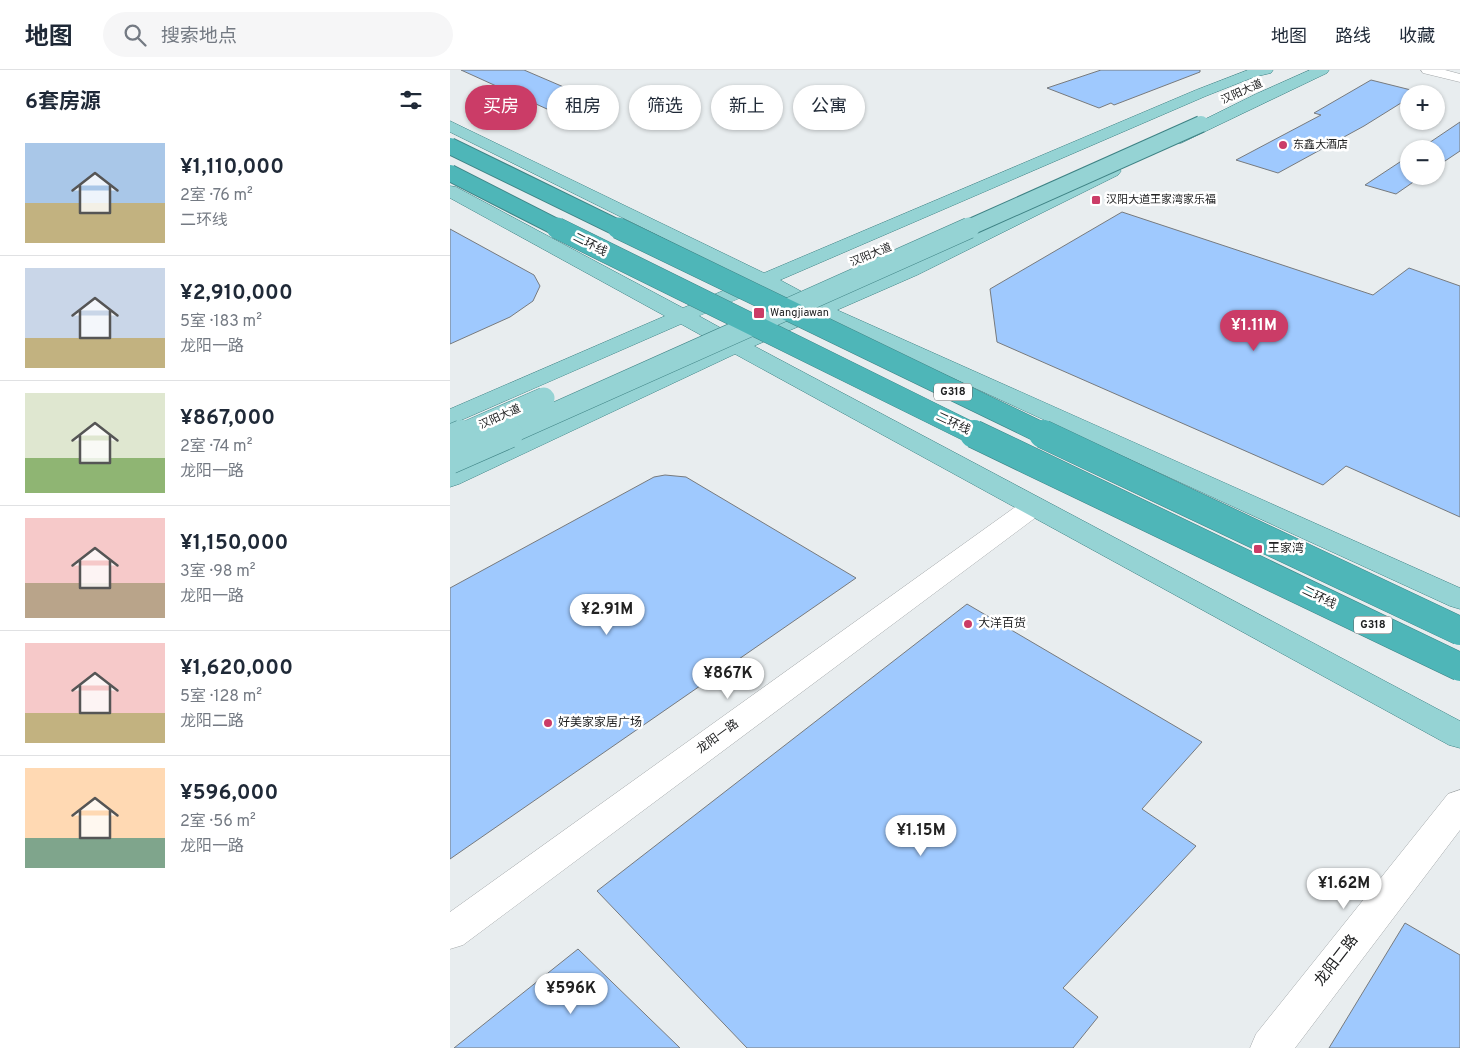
<!DOCTYPE html>
<html lang="zh">
<head>
<meta charset="utf-8">
<style>
	:root { --surface:#fff; --page:#f6f6f7; --text:#1f2937; --muted:#747a83; --line:#e0e1e3; --accent:#cb3c67 }
	body { margin:0; font-family:Overpass,"Noto Sans SC",sans-serif; background:var(--page); color:var(--text); height:100vh; display:flex; flex-direction:column; font-size:19px; white-space:nowrap }
	* { box-sizing:border-box; margin:0 }
	p { font-size:16px; color:var(--muted) }
	.icon { flex:none; width:28px; height:28px; fill:none; stroke:currentColor; stroke-width:2; stroke-linecap:round; stroke-linejoin:round }
	.map { position:relative; flex:1; overflow:hidden }
	.side { display:flex; flex-direction:column; background:var(--surface); width:450px }
	.side>* { flex:none }
	.guide { position:absolute; left:15px; top:15px; width:475px; height:45px; display:flex; gap:10px }
	.buttons { position:absolute; left:950px; top:15px; display:grid; gap:10px }
	.buttons a { display:grid; place-items:center; width:45px; height:45px; border-radius:50%; background:var(--surface); box-shadow:0 1px 4px #0004; font-size:25px }
	.price { position:absolute; translate:-50% -42px; padding:0 11px; border-radius:18px; background:#fff; color:#222; font-size:16px; line-height:32px; filter:drop-shadow(0 1px 2px #0008) }
	.price::after { content:''; position:absolute; left:50%; top:30px; width:15px; height:11px; margin-left:-8px; background:inherit; clip-path:polygon(0 0,100% 0,50% 100%) }
	.price.on { background:var(--accent); color:#fff }
	ul { padding:0; list-style:none }
	li { display:flex; align-items:center; gap:15px; height:125px; padding:0 25px }
	li+li { border-top:1px solid var(--line) }
	li span { display:grid; place-items:center; flex:none; width:140px; height:100px; border-radius:0px; color:#555 }
	li>.icon { margin-inline-start:auto }
	span .icon { width:60px; height:60px; fill:#fffc; stroke-width:1 }
	li b { font-size:21px }
	h2 { display:flex; justify-content:space-between; align-items:center; height:60px; padding:0 25px; font-size:21px }
	.chip { padding:0 18px; border-radius:22px; background:var(--surface); box-shadow:0 1px 4px #0004; font-size:18px; line-height:45px }
	.chip.on { background:var(--accent); color:#fff }
	header { display:flex; align-items:center; gap:30px; box-sizing:border-box; height:70px; padding:0 25px; background:var(--surface); border-bottom:1px solid var(--line) }
	header strong { font-size:24px }
	nav { display:flex; gap:28px; margin-inline-start:auto; font-size:18px }
	.search { width:350px; height:45px; background:var(--page); display:flex; align-items:center; gap:12px; box-sizing:border-box; padding:0 18px; border-radius:28px; color:var(--muted); font-size:19px }
	main { display:flex; flex:1; min-height:0 }
	.map>svg:first-child { display:block }
	.building { fill:#9fc9fe; stroke:#777a7d }
	.lines { fill:none; stroke-linecap:round; stroke-linejoin:round }
	.minor-casing { stroke:#a3a7a9; stroke-width:1 }
	.major-casing { stroke:#3e8284; stroke-width:1 }
	.minor { fill:#fff; fill-rule:evenodd }
	.major { fill:#95d3d4; fill-rule:evenodd }
	.major-bridge-far2-casing { stroke:#3e8284; stroke-width:18; stroke-linecap:butt }
	.major-bridge-far1-casing { stroke:#3e8284; stroke-width:22; stroke-linecap:butt }
	.major-bridge-casing { stroke:#3e8284; stroke-width:29; stroke-linecap:butt }
	.highway-bridge-far2-casing { stroke:#3e8284; stroke-width:18; stroke-linecap:butt }
	.highway-bridge-far1-casing { stroke:#3e8284; stroke-width:22; stroke-linecap:butt }
	.highway-bridge-casing { stroke:#3e8284; stroke-width:29; stroke-linecap:butt }
	.major-bridge-far2 { stroke:#95d3d4; stroke-width:16 }
	.major-bridge-far1 { stroke:#95d3d4; stroke-width:21 }
	.major-bridge { stroke:#95d3d4; stroke-width:28 }
	.highway-bridge-far2 { stroke:#4eb6b8; stroke-width:16 }
	.highway-bridge-far1 { stroke:#4eb6b8; stroke-width:21 }
	.highway-bridge { stroke:#4eb6b8; stroke-width:28 }
	.poi-dot { fill:#cb3c67; stroke:#fff; stroke-width:2 }
	.labels { text-anchor:middle; dominant-baseline:central; stroke-width:5; stroke-linejoin:round; paint-order:stroke }
	.far-street-label { font-size:11px; fill:#212223; stroke:#fff }
	.far-poi-label { font-size:11px; fill:#212223; stroke:#fff; text-anchor:start }
	.shield { fill:#fff; stroke:#646465; stroke-width:1 }
	.shield-label { font-size:11px; font-weight:bold; fill:#212223 }
	.street-label { font-size:12px; fill:#212223; stroke:#fff }
	.poi-label { font-size:12px; fill:#212223; stroke:#fff; text-anchor:start }
	.near-street-label { font-size:15px; fill:#212223; stroke:#fff }
</style>
</head>
<body>
<header>
<strong>地图</strong>
<div class="search"><svg class="icon" aria-label="search" viewBox="0 0 24 24"><circle cx="10" cy="10" r="6"/><path d="M15 15l6 6"/></svg>搜索地点</div>
<nav><a>地图</a><a>路线</a><a>收藏</a></nav>
</header>
<main>
<section class="side">
<h2>6套房源<svg class="icon" aria-label="filters" viewBox="0 0 24 24"><path d="M4 7h16M4 17h16"/><circle cx="9" cy="7" r="2"/><circle cx="15" cy="17" r="2"/></svg></h2>
<ul>
<li><span style="background:linear-gradient(#a9c7e8 60%,#c2b280 0)"><svg class="icon" aria-label="home" viewBox="0 0 24 24"><path d="M3 11l9-7 9 7M6 9v11h12V9"/></svg></span><div><b>¥1,110,000</b><p>2室 · 76 m²</p><p>二环线</p></div></li>
<li><span style="background:linear-gradient(#c9d6e8 70%,#c2b280 0)"><svg class="icon" aria-label="home" viewBox="0 0 24 24"><path d="M3 11l9-7 9 7M6 9v11h12V9"/></svg></span><div><b>¥2,910,000</b><p>5室 · 183 m²</p><p>龙阳一路</p></div></li>
<li><span style="background:linear-gradient(#dfe7d0 65%,#8fb573 0)"><svg class="icon" aria-label="home" viewBox="0 0 24 24"><path d="M3 11l9-7 9 7M6 9v11h12V9"/></svg></span><div><b>¥867,000</b><p>2室 · 74 m²</p><p>龙阳一路</p></div></li>
<li><span style="background:linear-gradient(#f6c9c9 65%,#b9a48a 0)"><svg class="icon" aria-label="home" viewBox="0 0 24 24"><path d="M3 11l9-7 9 7M6 9v11h12V9"/></svg></span><div><b>¥1,150,000</b><p>3室 · 98 m²</p><p>龙阳一路</p></div></li>
<li><span style="background:linear-gradient(#f6c9c9 70%,#c2b280 0)"><svg class="icon" aria-label="home" viewBox="0 0 24 24"><path d="M3 11l9-7 9 7M6 9v11h12V9"/></svg></span><div><b>¥1,620,000</b><p>5室 · 128 m²</p><p>龙阳二路</p></div></li>
<li><span style="background:linear-gradient(#ffd9b3 70%,#7fa58c 0)"><svg class="icon" aria-label="home" viewBox="0 0 24 24"><path d="M3 11l9-7 9 7M6 9v11h12V9"/></svg></span><div><b>¥596,000</b><p>2室 · 56 m²</p><p>龙阳一路</p></div></li>
</ul>
</section>
<div class="map">
<svg width="1010" height="978" viewBox="0 0 1010 978">
	<rect width="100%" height="100%" fill="#e8edef"/>
	<path class="building" d="M11,0h63l63,27 -40,12z
		M651,0h99v2l-86,33 -3,-2 -12,5 -52,-20z
		M921,10l48,12 -10,2v4l-45,28 -86,47 -42,-13 85,-45 -7,-2z
		M1010,52v29l-24,16v-18h-16z
		M959,86v20h13l-26,18 -31,-9z
		M672,142l251,83 36,-27 51,18v231l-114,-51 -23,19 -326,-143 -7,-53z
		M0,159l84,46 6,11 -7,15 -23,16 -60,27z
		M215,405l21,2 170,101 -406,281v-271l204,-111z
		M517,534l235,138 -60,67 54,37 -133,142 35,29 -25,31h-326l-150,-157z
		M955,853l55,32v93h-131z
		M128,879l102,99h-226z"/>
	<g class="lines">
		<defs>
			<path id="minor" d="M971,0h24l15,4v8l-37,-9z
				M584,428l9,2 4,6 -4,6 -580,433 -13,4v-37l575,-412z
				M1010,720v40l-165,218h-45l6,-14 192,-240z"/>
			<path id="major" d="M798,0h25l-2,3 -17,4 -48,19 -426,184 41,22 82,-35 203,-100h12l3,4 -3,4 -201,100 -80,35 623,278v21l-10,-3 -630,-289 -66,29 706,375v27l-11,-3 -714,-391 -276,130 -9,3v-18l269,-124 -38,-21 -231,101v-16l215,-93 -215,-118v-12l6,1 227,121 65,-28 -298,-148v-11l314,152 432,-183zM313,218l40,21 -66,28 -38,-21z
				M860,0h19l-2,3 -146,70h-12l-2,-3 2,-3 87,-43z"/>
		</defs>
		<use href="#minor" class="minor-casing"/>
		<use href="#major" class="major-casing"/>
		<use href="#minor" class="minor"/>
		<use href="#major" class="major"/>
		<defs>
			<path id="major-bridge-far2" d="M516,159l235,-105"/>
			<path id="major-bridge-far1" d="M9,365l85,-37
				M56,365l463,-207"/>
			<path id="major-bridge" d="M0,369l12,-5
				M0,390l59,-26"/>
			<path id="highway-bridge-far2" d="M0,76l170,83
				M0,103l110,56"/>
			<path id="highway-bridge-far1" d="M107,158l419,207
				M168,158l428,207"/>
			<path id="highway-bridge" d="M524,364l486,233
				M593,364l417,197"/>
		</defs>
		<use href="#major-bridge-far2" class="major-bridge-far2-casing"/>
		<use href="#major-bridge-far1" class="major-bridge-far1-casing"/>
		<use href="#major-bridge" class="major-bridge-casing"/>
		<use href="#highway-bridge-far2" class="highway-bridge-far2-casing"/>
		<use href="#highway-bridge-far1" class="highway-bridge-far1-casing"/>
		<use href="#highway-bridge" class="highway-bridge-casing"/>
		<use href="#major-bridge-far2" class="major-bridge-far2"/>
		<use href="#major-bridge-far1" class="major-bridge-far1"/>
		<use href="#major-bridge" class="major-bridge"/>
		<use href="#highway-bridge-far2" class="highway-bridge-far2"/>
		<use href="#highway-bridge-far1" class="highway-bridge-far1"/>
		<use href="#highway-bridge" class="highway-bridge"/>
	</g>
	<g class="poi-dot">
		<circle cx="833" cy="75" r="5"/>
		<rect x="641" y="125" width="10" height="10" rx="2.5"/>
		<rect x="303" y="237" width="12" height="12" rx="2.5"/>
		<rect x="803" y="474" width="10" height="10" rx="2.5"/>
		<circle cx="518" cy="554" r="5"/>
		<circle cx="98" cy="653" r="5"/>
	</g>
	<g class="labels">
		<g class="far-street-label">
			<text transform="translate(792 22) rotate(-24)">汉阳大道</text>
			<text transform="translate(421 185) rotate(-22)">汉阳大道</text>
			<text transform="translate(50 347) rotate(-24)">汉阳大道</text>
		</g>
		<g class="far-poi-label">
			<text x="843" y="75">东鑫大酒店</text>
			<text x="656" y="130">汉阳大道王家湾家乐福</text>
			<text x="320" y="243">Wangjiawan</text>
		</g>
		<g class="shield">
			<rect x="484" y="313.5" width="38" height="17" rx="4"/>
			<rect x="904" y="546.5" width="38" height="17" rx="4"/>
		</g>
		<g class="shield-label">
			<text x="503" y="322">G318</text>
			<text x="923" y="555">G318</text>
		</g>
		<g class="street-label">
			<text transform="translate(140 175) rotate(27)">二环线</text>
			<text transform="translate(503 354) rotate(25)">二环线</text>
			<text transform="translate(869 528) rotate(26)">二环线</text>
			<text transform="translate(268 667) rotate(-36)">龙阳一路</text>
		</g>
		<g class="poi-label">
			<text x="818" y="479">王家湾</text>
			<text x="528" y="554">大洋百货</text>
			<text x="108" y="653">好美家家居广场</text>
		</g>
		<g class="near-street-label">
			<text transform="translate(887 891) rotate(-52)">龙阳二路</text>
		</g>
	</g>
</svg>
<div class="buttons">
<a>+</a>
<a>−</a>
</div>
<b class="price on" style="left:804px;top:282px">¥1.11M</b>
<b class="price" style="left:157px;top:566px">¥2.91M</b>
<b class="price" style="left:278px;top:630px">¥867K</b>
<b class="price" style="left:471px;top:787px">¥1.15M</b>
<b class="price" style="left:894px;top:840px">¥1.62M</b>
<b class="price" style="left:121px;top:945px">¥596K</b>
<div class="guide">
<a class="chip on">买房</a>
<a class="chip">租房</a>
<a class="chip">筛选</a>
<a class="chip">新上</a>
<a class="chip">公寓</a>
</div>
</div>
</main>
</body>
</html>
